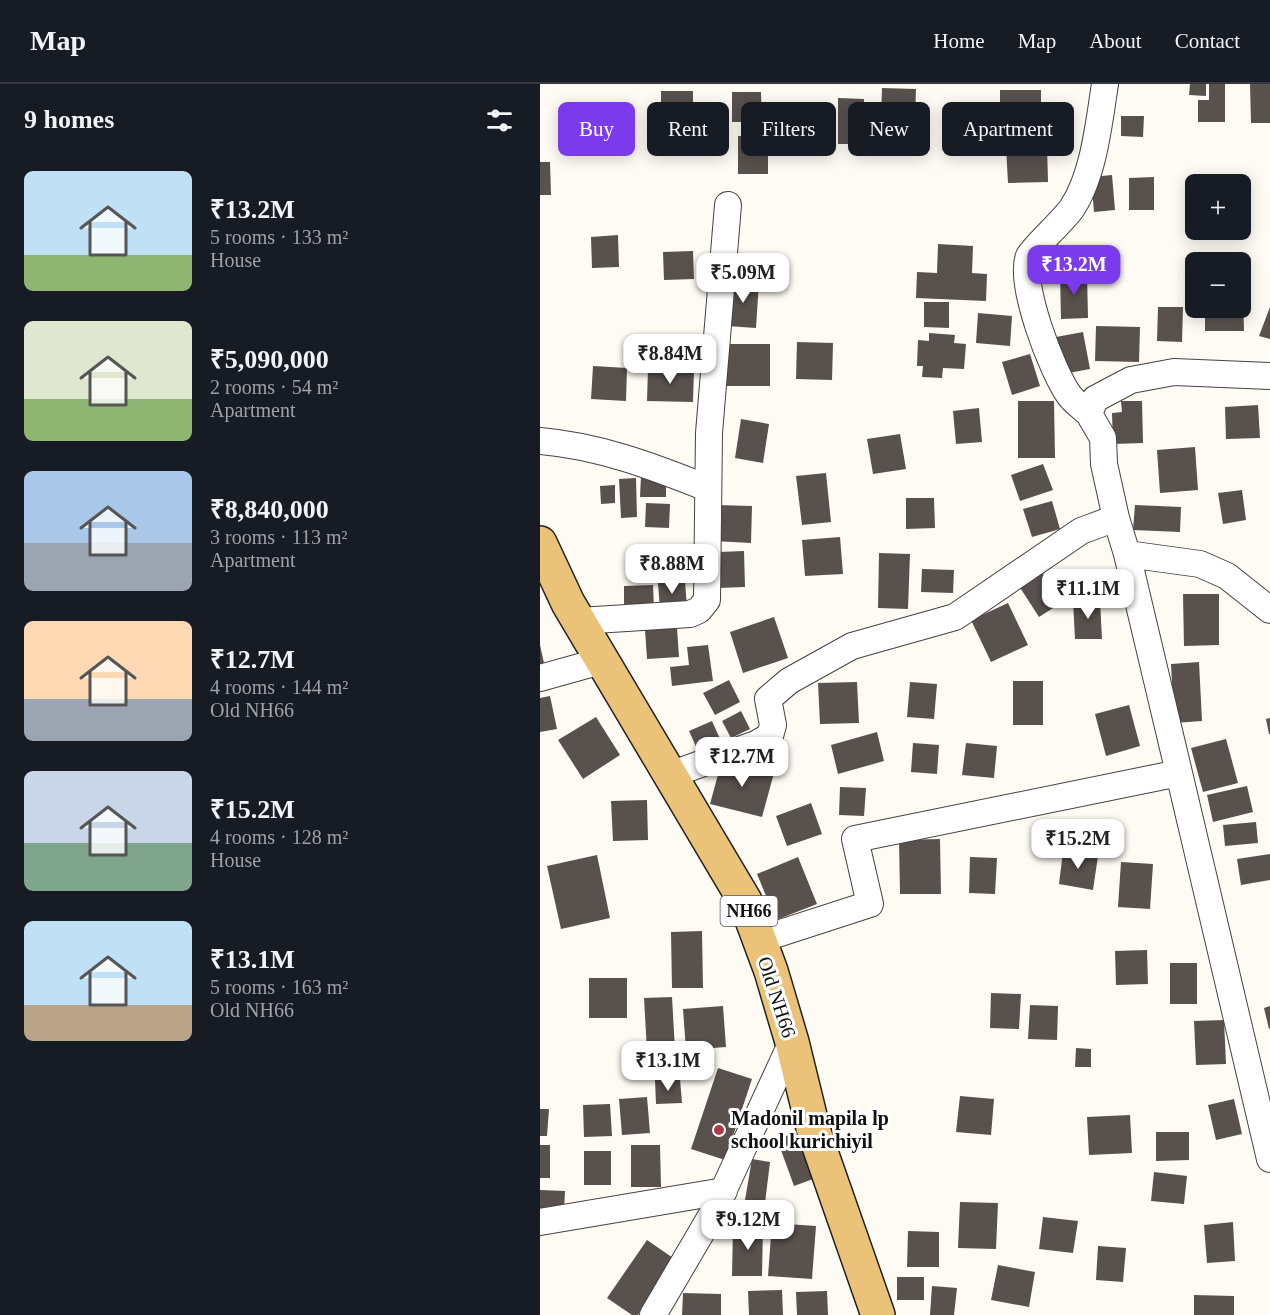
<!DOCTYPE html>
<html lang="en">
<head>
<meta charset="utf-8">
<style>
	:root { --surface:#171b24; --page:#20242c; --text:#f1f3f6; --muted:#9ea1a6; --line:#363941; --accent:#7c3aed }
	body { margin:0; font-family:"Times New Roman",serif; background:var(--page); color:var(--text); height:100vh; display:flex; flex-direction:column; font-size:22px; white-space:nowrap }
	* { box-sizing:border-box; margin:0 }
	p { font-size:20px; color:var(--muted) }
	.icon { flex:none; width:33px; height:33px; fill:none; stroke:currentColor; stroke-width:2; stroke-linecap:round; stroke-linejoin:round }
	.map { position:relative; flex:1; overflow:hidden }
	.sheet { display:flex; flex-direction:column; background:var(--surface); width:540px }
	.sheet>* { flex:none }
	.hud { position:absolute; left:18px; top:18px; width:570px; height:54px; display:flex; gap:12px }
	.fabs { position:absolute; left:645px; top:90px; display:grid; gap:12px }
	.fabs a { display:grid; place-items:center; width:66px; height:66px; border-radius:9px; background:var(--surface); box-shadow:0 3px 15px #0003; font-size:30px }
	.price { position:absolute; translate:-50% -51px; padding:0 14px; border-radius:12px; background:#fff; color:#222; font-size:20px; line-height:39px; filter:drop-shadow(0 2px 3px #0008) }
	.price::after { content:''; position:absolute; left:50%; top:36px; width:18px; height:14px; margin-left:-9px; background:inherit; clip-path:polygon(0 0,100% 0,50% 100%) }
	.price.selected { background:var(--accent); color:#fff }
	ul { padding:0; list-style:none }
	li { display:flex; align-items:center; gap:18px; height:150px; padding:0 24px }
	li span { display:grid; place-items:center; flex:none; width:168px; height:120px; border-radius:9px; color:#555 }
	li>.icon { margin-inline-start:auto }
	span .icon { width:72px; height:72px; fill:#fffc; stroke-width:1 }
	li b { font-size:26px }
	h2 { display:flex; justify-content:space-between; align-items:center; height:72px; padding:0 24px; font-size:26px }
	.tag { padding:0 21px; border-radius:9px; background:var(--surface); box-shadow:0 3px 15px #0003; font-size:21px; line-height:54px }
	.tag.selected { background:var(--accent); color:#fff }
	header { display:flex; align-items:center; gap:36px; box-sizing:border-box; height:84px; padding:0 30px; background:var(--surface); border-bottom:2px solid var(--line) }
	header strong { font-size:28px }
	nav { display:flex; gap:33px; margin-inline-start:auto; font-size:21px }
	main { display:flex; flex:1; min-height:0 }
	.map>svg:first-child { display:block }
	.building { fill:#58514e }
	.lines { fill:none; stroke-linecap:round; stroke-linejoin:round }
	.minor-casing { stroke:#434343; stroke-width:28 }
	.major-casing { stroke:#212121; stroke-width:36 }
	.minor { stroke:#fff; stroke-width:26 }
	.major { stroke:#eac379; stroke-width:33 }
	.poi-dot { fill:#b23749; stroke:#fff; stroke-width:2 }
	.labels { text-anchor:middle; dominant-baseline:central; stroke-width:6; stroke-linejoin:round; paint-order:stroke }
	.shield { fill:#fff; stroke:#585858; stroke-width:1.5 }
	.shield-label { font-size:18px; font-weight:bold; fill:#101010 }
	.street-label { font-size:20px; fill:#101010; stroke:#fff }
	.poi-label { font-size:20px; font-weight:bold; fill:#101010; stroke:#fff; text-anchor:start }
</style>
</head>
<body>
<header>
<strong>Map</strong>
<nav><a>Home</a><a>Map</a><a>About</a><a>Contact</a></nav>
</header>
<main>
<section class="sheet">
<h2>9 homes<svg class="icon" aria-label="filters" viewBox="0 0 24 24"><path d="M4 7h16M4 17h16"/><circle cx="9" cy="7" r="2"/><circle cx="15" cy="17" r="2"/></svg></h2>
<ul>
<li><span style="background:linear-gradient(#bfe0f5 70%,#8fb573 0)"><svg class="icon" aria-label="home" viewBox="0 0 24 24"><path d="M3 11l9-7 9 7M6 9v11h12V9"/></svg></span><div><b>₹13.2M</b><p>5 rooms · 133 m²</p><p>House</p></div></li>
<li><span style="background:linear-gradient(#dfe7d0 65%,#8fb573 0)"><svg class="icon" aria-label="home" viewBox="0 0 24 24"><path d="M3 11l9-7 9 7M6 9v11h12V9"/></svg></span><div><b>₹5,090,000</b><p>2 rooms · 54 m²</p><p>Apartment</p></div></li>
<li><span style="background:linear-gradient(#a9c7e8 60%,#9aa5b1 0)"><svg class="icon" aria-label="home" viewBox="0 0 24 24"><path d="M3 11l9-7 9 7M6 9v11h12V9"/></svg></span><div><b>₹8,840,000</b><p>3 rooms · 113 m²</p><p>Apartment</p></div></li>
<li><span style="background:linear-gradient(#ffd9b3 65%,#9aa5b1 0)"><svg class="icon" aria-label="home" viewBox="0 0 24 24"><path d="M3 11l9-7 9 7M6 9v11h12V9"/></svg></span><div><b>₹12.7M</b><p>4 rooms · 144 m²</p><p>Old NH66</p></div></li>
<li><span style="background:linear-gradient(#c9d6e8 60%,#7fa58c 0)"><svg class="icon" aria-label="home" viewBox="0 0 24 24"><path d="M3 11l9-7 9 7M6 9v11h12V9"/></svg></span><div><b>₹15.2M</b><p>4 rooms · 128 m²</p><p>House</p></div></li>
<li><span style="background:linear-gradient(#bfe0f5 70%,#b9a48a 0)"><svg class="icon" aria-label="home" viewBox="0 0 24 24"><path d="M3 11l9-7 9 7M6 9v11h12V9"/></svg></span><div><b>₹13.1M</b><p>5 rooms · 163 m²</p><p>Old NH66</p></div></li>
</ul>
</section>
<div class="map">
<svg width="730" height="1231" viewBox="0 0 730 1231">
	<rect width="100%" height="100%" fill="#fefbf5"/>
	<path class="building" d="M650,0h16v12l-17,-1z
		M669,0h16v38h-27v-22h11z
		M710,0h20v39h-19z
		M342,4l34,1 -1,29h-34z
		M460,6h41v49l-41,-1z
		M121,7h32v32h-32z
		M192,8h29l1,30h-30z
		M298,14l26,1 -1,45h-25z
		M581,32h23l-1,21 -22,-1z
		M371,42l3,24 -40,5 -3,-25z
		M198,52h30v38h-30z
		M507,61l1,37 -40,1 -2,-36z
		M0,78h10l1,33h-11z
		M572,91l3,35 -21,2 -3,-35z
		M614,93v33h-25v-32z
		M78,151l1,32 -27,1 -1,-31z
		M398,160l35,2 -1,27 15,1 -1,27 -70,-3 1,-26 20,1z
		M153,167l1,28 -30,1 -1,-28z
		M547,189l1,45 -27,1 -1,-45z
		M190,196l29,2 -3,46 -29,-2z
		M703,209l1,38h-39v-23h35v-14z
		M384,218h25v26l-25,-1z
		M618,223h25l-1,35 -25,-1z
		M730,223v32l-11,-3z
		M438,229l34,3 -2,30 -34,-3z
		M556,242l44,1 -1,35 -44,-1z
		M543,248l7,37 -27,5 -7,-37z
		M389,249l26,2 -1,8 12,1 -2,25 -21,-1 -1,10 -20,-1 1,-11h-6l1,-26 11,1z
		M257,258l36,1 -1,37 -36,-1z
		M186,260h44v42h-45z
		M490,270l10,32 -28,9 -10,-33z
		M53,282l34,2 -1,33 -35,-2z
		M108,284l46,1 -1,33 -46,-1z
		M478,317h36l1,57h-37z
		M581,317h21l1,42 -30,1 -1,-31 10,-1z
		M718,321l2,33 -34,1 -1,-32z
		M439,324l3,34 -26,2 -3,-33z
		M201,335l28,5 -6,39 -28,-5z
		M360,350l6,35 -33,5 -6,-35z
		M655,363l3,43 -38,3 -3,-43z
		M503,380l10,26 -33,11 -9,-26z
		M286,389l5,49 -29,3 -6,-49z
		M101,392l25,1v20h-26z
		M96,394l1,39 -16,1 -2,-39z
		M75,401v18l-14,1 -1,-18z
		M702,406l4,30 -23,4 -5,-31z
		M366,414h28l1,30 -29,1z
		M512,417l8,28 -28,8 -9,-28z
		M106,419l24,1 -1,24 -24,-1z
		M176,421l36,1 -1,37 -37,-2z
		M595,421l46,2 -1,25 -47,-2z
		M300,453l3,37 -38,2 -3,-36z
		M204,467l1,36 -27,1v-36z
		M339,469l31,1 -2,55 -30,-1z
		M382,485l32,1 -1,23 -32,-1z
		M502,488l19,31 -22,14 -20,-31z
		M145,497l2,26 -27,3 -2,-27z
		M113,501l1,24 -30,1v-24z
		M643,510h36v51l-35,1z
		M560,516l2,39h-27l-2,-38z
		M468,519l20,42 -37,17 -20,-42z
		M234,533l14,41 -45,15 -13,-41z
		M137,544l2,29 -32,2 -2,-29z
		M0,561l4,18 -4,1z
		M168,561l5,36 -41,5 -2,-19 19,-2 -2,-18z
		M659,578l3,59 -28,2 -3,-59z
		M189,596l11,22 -25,13 -12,-22z
		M473,597h30v44h-30z
		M317,598l2,41 -39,1 -2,-41z
		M370,598l27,2 -3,35 -27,-2z
		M10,612l7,33 -17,3v-34z
		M589,621l11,41 -34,10 -11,-42z
		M201,627l9,18 -19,9 -9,-17z
		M56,633l24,38 -37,24 -25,-39z
		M730,634v16h-1l-3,-15z
		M172,637l9,20 -23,10 -9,-20z
		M337,648l7,29 -46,13 -7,-29z
		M686,655l12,44 -35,9 -12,-44z
		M373,659l26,2 -2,29 -26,-2z
		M426,659l31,3 -3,32 -32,-3z
		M182,676l52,13 -12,44 -52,-13z
		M707,702l6,26 -40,10 -6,-27z
		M300,703l26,1 -2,28 -25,-1z
		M107,716l1,40 -35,1 -2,-40z
		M271,719l11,31 -35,12 -11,-30z
		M716,738l2,21 -33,3 -2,-21z
		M400,755l1,55h-41l-1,-54z
		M523,767l35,5 -5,34 -34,-6z
		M730,770v26l-29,5 -4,-26z
		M57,771l13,63 -49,11 -14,-63z
		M258,773l19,47 -41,16 -19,-46z
		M430,773l27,1 -2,36 -26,-1z
		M581,778l32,2 -3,45 -32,-2z
		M162,847l1,57h-31l-1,-56z
		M607,866l1,34 -32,1 -1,-34z
		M630,879h27v41h-27z
		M49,894h38v40h-38z
		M451,909l30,1 -2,35 -29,-1z
		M132,913l3,53 -28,1 -3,-53z
		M490,921l28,1 -1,34 -29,-1z
		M183,922l3,41 -40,3 -3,-41z
		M730,922v22l-1,1 -5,-21z
		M684,936l2,44 -30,1 -2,-44z
		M536,964l15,1v18h-16z
		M178,984l34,11 -27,81 -34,-11z
		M140,995l2,24 -26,1 -1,-24z
		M420,1012l34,3 -3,36 -35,-3z
		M107,1013l3,36 -28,2 -3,-36z
		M694,1015l8,35 -26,6 -8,-35z
		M70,1020l2,32 -28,1 -1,-32z
		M0,1025h9l-2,27h-7z
		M590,1031l2,38 -43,2 -2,-38z
		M257,1048l16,47 -19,7 -17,-47z
		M616,1048h33v28l-33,1z
		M0,1061h10v33h-10z
		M91,1061h29l1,42h-30z
		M44,1067h27v34h-27z
		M212,1075l18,3 -5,41 -20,-3z
		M614,1088l33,4 -3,28 -33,-3z
		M0,1106l25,1 -1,21 -24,-1z
		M420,1118l38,1 -2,46 -38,-1z
		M503,1133l35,4 -5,32 -34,-4z
		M693,1138l2,39 -28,2 -3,-38z
		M232,1139l44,3 -4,53 -44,-3z
		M193,1142h30l-1,50h-30z
		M368,1147l31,1v35h-32z
		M107,1156l29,20 -38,55h-6l-25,-17z
		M558,1162l28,2 -3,34 -27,-2z
		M458,1181l37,7 -6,35 -38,-7z
		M357,1193h27v23h-27z
		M392,1202l25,2 -3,27h-24z
		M242,1206l1,25h-34l-1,-24z
		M287,1207l1,24h-31l-1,-23z
		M143,1209l38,1v21h-39z
		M654,1211l40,1v19h-40z"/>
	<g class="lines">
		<defs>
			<path id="minor" d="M549,330c-6,-6 -15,-12 -20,-19 -17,-24 -51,-112 -40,-139 4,-8 35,-36 43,-48 22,-33 27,-86 33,-124
				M0,357c59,5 112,25 167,47
				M587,470l73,10 27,12 43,34
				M39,537l111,-7 9,-4 8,-10 2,-167 19,-228
				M0,594l61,-17
				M639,689l91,386
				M130,691l86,-31 14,-8 3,-11 -5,-26 21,-18 63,-35 103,-29 126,-86 35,-13 -12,-54 -1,-26 -14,-24 6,-15 36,-19 43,-8 96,4
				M219,856l111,-36 -15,-65 324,-66 -52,-219 -11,-36
				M0,1138l184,-31
				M113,1231l61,-104 78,-169"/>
			<path id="major" d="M0,459l28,60 177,298 26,70 21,71 22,90 64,183"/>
		</defs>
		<use href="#minor" class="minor-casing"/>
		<use href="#major" class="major-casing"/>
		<use href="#minor" class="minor"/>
		<use href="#major" class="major"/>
	</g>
	<circle class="poi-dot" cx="179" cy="1046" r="6"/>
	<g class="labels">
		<rect class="shield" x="180.5" y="812" width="57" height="30" rx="4.5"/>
		<g class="shield-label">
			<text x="209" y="827">NH66</text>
		</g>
		<g class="street-label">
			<text transform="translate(237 913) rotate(72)">Old NH66</text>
		</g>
		<g class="poi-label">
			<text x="191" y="1034">Madonil mapila lp<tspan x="191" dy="23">school kurichiyil</tspan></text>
		</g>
	</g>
</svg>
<div class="fabs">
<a>+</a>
<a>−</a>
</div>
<b class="price selected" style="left:534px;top:212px">₹13.2M</b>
<b class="price" style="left:203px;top:220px">₹5.09M</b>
<b class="price" style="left:130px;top:301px">₹8.84M</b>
<b class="price" style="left:132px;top:511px">₹8.88M</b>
<b class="price" style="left:548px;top:536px">₹11.1M</b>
<b class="price" style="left:202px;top:704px">₹12.7M</b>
<b class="price" style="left:538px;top:786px">₹15.2M</b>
<b class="price" style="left:128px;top:1008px">₹13.1M</b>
<b class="price" style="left:208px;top:1167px">₹9.12M</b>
<div class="hud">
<a class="tag selected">Buy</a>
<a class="tag">Rent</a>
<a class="tag">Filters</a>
<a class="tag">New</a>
<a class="tag">Apartment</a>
</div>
</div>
</main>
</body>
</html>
